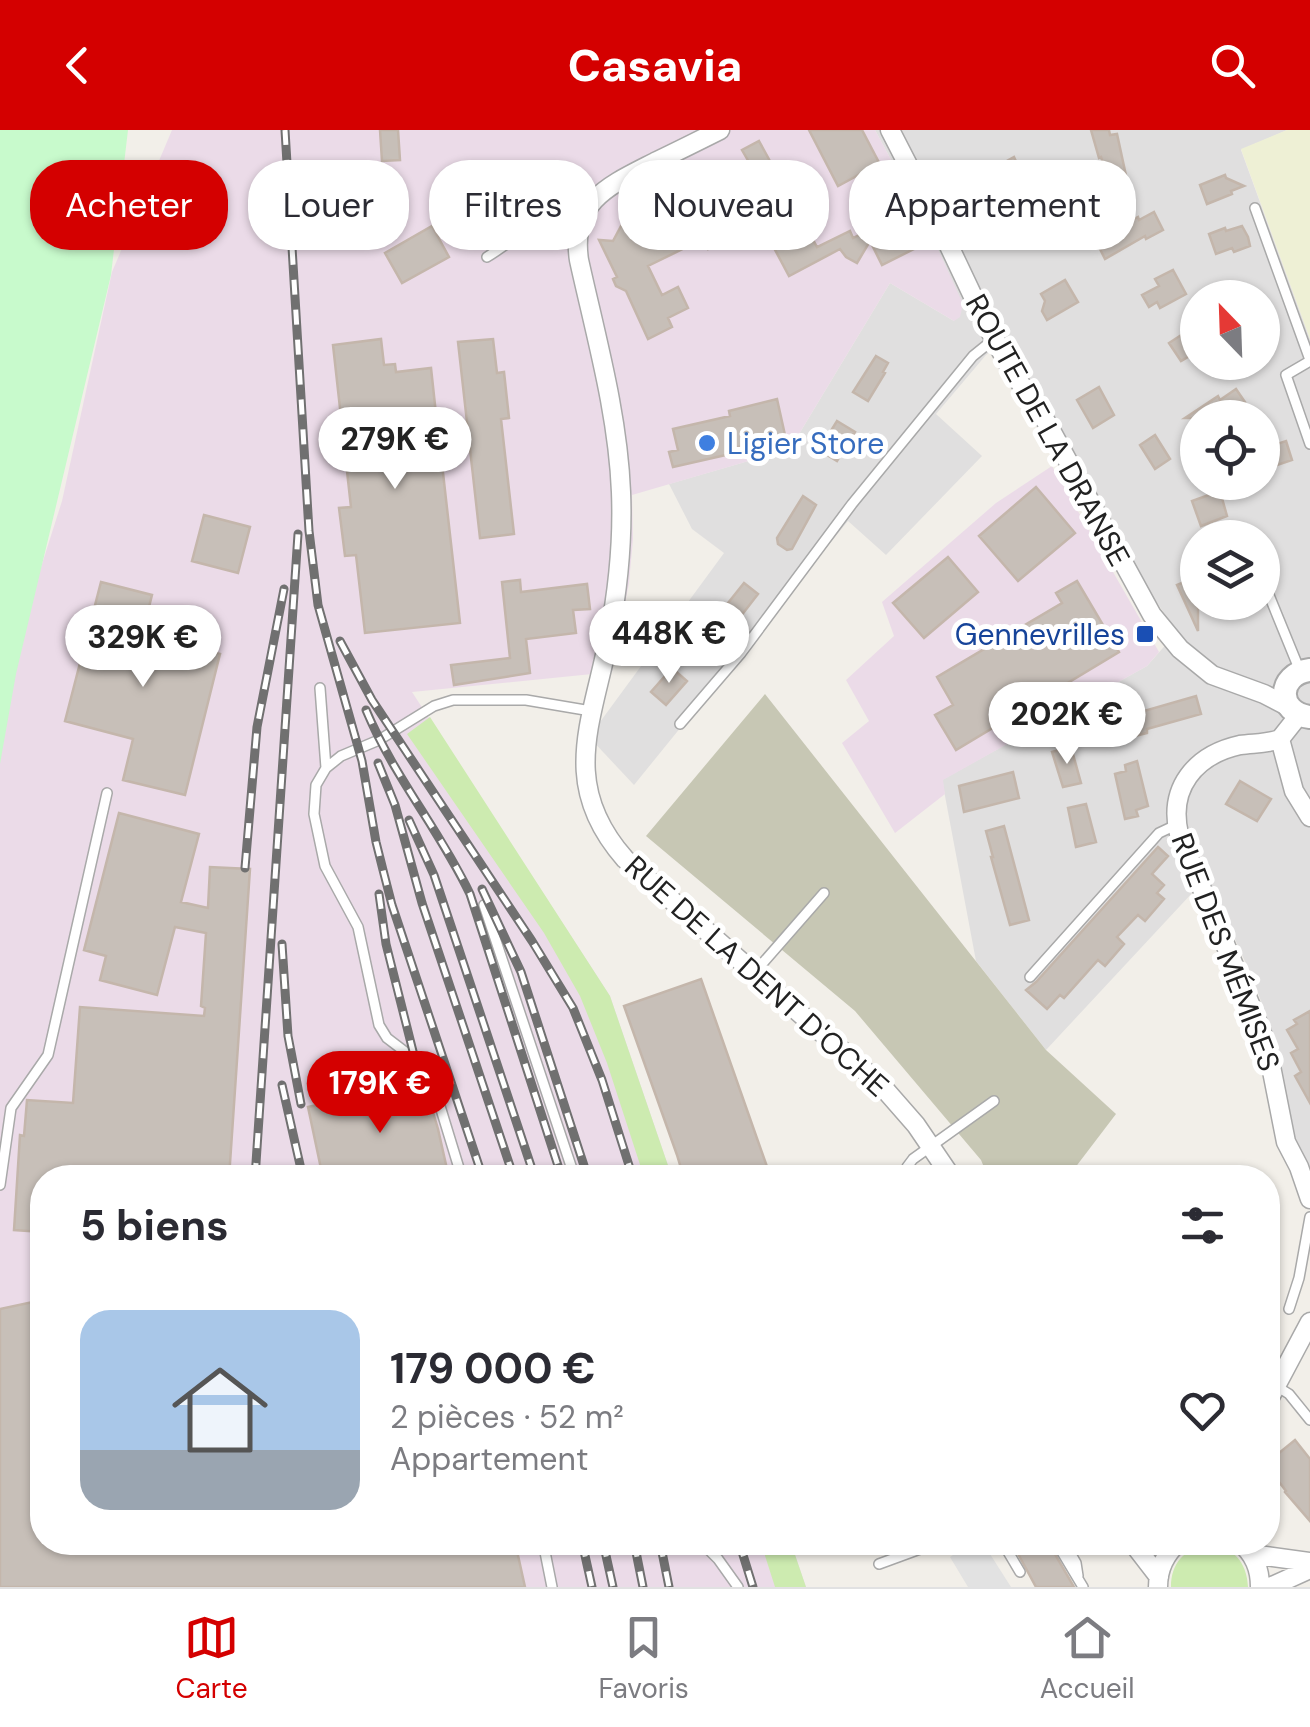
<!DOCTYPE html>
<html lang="fr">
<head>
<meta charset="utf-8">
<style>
	:root { --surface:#fff; --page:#f7f7f7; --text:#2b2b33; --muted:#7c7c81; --line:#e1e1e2; --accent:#d40000 }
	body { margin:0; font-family:"DM Sans",sans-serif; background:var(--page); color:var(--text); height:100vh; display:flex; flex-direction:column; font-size:38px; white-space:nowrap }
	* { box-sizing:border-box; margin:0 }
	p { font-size:32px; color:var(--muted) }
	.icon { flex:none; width:55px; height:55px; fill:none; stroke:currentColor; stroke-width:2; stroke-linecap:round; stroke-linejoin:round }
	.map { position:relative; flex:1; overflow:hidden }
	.sheet { position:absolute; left:30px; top:1035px; width:1250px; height:390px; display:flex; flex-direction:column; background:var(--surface); border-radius:40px; box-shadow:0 2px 8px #0004 }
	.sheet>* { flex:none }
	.hud { position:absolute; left:30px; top:30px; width:1250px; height:90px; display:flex; gap:20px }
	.needle { width:65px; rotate:337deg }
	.controls { position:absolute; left:1180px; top:150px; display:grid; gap:20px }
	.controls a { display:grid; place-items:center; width:100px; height:100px; border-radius:50%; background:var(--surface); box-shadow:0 2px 8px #0004; font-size:50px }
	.price { position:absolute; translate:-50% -85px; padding:0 22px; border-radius:35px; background:#fff; color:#222; font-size:32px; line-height:65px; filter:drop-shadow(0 2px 5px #0008) }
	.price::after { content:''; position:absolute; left:50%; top:60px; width:30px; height:22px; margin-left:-15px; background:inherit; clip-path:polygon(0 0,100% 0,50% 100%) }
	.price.selected { background:var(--accent); color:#fff }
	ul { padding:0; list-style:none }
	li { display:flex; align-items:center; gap:30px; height:250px; padding:0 50px }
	li span { display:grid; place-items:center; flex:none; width:280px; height:200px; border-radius:30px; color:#555 }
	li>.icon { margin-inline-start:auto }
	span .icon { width:120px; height:120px; fill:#fffc; stroke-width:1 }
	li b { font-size:42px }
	h2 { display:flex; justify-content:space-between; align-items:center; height:120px; padding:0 50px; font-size:42px }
	.chip { padding:0 35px; border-radius:40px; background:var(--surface); box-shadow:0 2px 8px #0004; font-size:35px; line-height:90px }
	.chip.selected { background:var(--accent); color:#fff }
	header { display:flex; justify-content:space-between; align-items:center; height:130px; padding:0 50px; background:var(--accent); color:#fff; font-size:45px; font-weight:800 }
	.dock { display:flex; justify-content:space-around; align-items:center; height:140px; border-top:2px solid var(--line); background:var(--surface); font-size:28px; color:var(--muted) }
	.dock a { display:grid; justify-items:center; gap:5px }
	.dock .selected { color:var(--accent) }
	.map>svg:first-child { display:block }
	.residential { fill:#e0dfdf; fill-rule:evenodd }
	.industrial { fill:#ebdbe8 }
	.construction { fill:#c7c7b4 }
	.farmland { fill:#eef0d5 }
	.grass { fill:#cdebb0 }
	.park { fill:#c8facc }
	.parking { fill:#e2e2e2 }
	.building { fill:#c7bfb8; stroke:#c4b6ab; stroke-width:2.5 }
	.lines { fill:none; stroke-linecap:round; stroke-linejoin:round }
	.service-casing { stroke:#a9a9a9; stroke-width:12 }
	.minor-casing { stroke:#a9a9a9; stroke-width:21 }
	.tertiary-casing { stroke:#a9a9a9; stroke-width:26 }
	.service { stroke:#fff; stroke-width:9 }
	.minor { stroke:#fff; stroke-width:18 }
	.tertiary { stroke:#fff; stroke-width:22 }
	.rail-casing { stroke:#707070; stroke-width:9 }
	.rail { stroke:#fff; stroke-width:5; stroke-dasharray:15; stroke-linecap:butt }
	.shop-dot { fill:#3f7fe0; stroke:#fff; stroke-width:4 }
	.transit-dot { fill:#1a4fb4; stroke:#fff; stroke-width:4 }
	.labels { text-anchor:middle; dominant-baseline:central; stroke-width:10; stroke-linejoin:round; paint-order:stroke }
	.street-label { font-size:30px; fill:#222; stroke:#fff }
	.shop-label { font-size:30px; fill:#366cbe; stroke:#fff; text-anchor:start }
	.transit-label { font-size:30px; fill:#164399; stroke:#fff; text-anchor:end }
</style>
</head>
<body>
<header><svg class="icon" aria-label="back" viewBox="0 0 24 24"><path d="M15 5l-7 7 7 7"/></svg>Casavia<svg class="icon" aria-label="search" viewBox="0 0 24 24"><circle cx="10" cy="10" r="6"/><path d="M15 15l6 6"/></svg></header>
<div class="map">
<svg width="1310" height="1457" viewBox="0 0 1310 1457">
	<rect width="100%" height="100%" fill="#f2efe9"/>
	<path class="residential" d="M875,0h412l-46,20 69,189v842l-19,-44 -20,-109 -19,-51 -45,-100 -161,173 -70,-89 -34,-181 205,-114 30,-34 -34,-50 -67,-116 -68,-128 -22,17 -50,59 46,42 -96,99 -38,-34 -214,264 -45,-48 135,-184 -32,-24 -23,-45 121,-35 100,-166 64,38 -23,-87zM1198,168h64v64h-64zM1198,288h64v64h-64zM1198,408h64v64h-64z"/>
	<path class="industrial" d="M172,0h703l56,104 32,70 -3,13 -6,4 -64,-38 -100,166 -158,46 1,44 -4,44 -17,89 -200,20 198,304 62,181 -630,1v364l749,1 15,44h-806v-829l23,-134 39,-123 50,-229z
		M1052,336l107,186 -12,14 -204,114 2,14 -50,39 -53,-90 27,-22 -23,-41 48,-44 -12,-34 114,-99z"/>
	<path class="construction" d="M765,564l281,356 70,64 -48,63h-80l-7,-17 -126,-149 -209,-175z"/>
	<path class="farmland" d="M1287,0h23v209l-69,-190z"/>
	<path class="grass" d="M430,587l180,279 62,181h-28l-37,-114 -27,-67 -36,-63 -137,-199z
		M761,1413h30l15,44h-31z
		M1208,1415c25,1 39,17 40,42h-77c0,-24 13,-38 37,-42z"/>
	<path class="park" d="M0,0h128l-17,145 -95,399 -16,90z"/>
	<path class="parking" d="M974,1413h9l28,44h-43l-18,-30 9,-6v-2z"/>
	<path class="building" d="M380,0h18l2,30 -18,1z
		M809,0h53l23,44 -15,8 -6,-10 -26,14z
		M1091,0h18l1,5 7,-1 10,46 -16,-16 -7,2 -3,-9 -2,1z
		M759,11l58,106 33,-16 3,7 58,-29 17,33 -46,23 -12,-24 -13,22 -11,-6 -6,-8 -51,27 -55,-103 16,-9 -8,-14z
		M1014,27l6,13 -2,1 2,6 -31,17 -9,-18z
		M1225,45l1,3 18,8 -13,5 1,3 -25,10 -7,-19z
		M354,51l24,45 -23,12 -24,-45z
		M712,51l26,53 -30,15 -5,-10 -55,27 14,29 16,-8 10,21 -20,10 4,9 -24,12 -22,-48 -10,-5 -3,-7 4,-2 -18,-37 14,1 8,-15 13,-11 -5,-10 25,-12 4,6 7,-3 3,6z
		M1154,82l9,18 -17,9 -1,-3 -40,23 -9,-18 16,-8 -2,-2 28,-14 1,3z
		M432,96l17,31 -47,26 -17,-30z
		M1242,96l6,11 2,9 -16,6 -2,-4 -16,6 -7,-20 16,-6 1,3z
		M1173,140l13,24 -26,14 -3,-6 -8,5 -7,-12 17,-9 -4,-7z
		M1065,150l13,22 -31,18 -5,-9 3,-10 -4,-7z
		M1198,194v27l-17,10 -12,-18z
		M381,209l3,26 11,-1 1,8 35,-4 9,83h2l2,13h-2l18,159 -95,10 -9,-78 -11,1 -6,-48 12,-1 -18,-162z
		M493,209l4,34 7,-1 5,46 -8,1 13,115 -34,4 -22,-196z
		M876,226l12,7 -5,9 2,1 -17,28 -15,-9z
		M1099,257l15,28 -21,13 -16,-28z
		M1236,259l9,13 -18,10 4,6h-46l33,-22 2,4z
		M777,269l8,36 -47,12 1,5 -66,15 -4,-15 9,-2 -5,-21 57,-13 -1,-5z
		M837,291l18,11 -18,29 -18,-11z
		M1155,305l15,24 -15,10 -15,-24z
		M1286,311l6,19 -24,8 -1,-4 -5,2v-17z
		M1036,357l39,46 -57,48 -39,-45z
		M1220,361l7,25 -26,10 -9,-25z
		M803,366l13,9 -24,44 -5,1 -9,-6 -1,-6z
		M204,385l46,12 -12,46 -46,-12z
		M948,427l30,35 -54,46 -31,-35z
		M1194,448l4,7v46l-21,-46z
		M520,450l1,12 66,-8 3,25 -17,1 3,23 -50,6 4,34 -76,12 -3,-20 59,-7 -8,-76z
		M1077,451l42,71 -163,98 -21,-35 18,-10 -16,-28 125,-74 -6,-10z
		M101,452l51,13 -10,40 78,19 -35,141 -62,-15 10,-41 -68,-18z
		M744,453l14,11 -41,53 -14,-11 3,-5 -13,-9 10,-13 13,9z
		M672,538l15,13 -21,24 -15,-13z
		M1196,566l5,18 -54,15v4l-12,3 -1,-4 -27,8 -5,-17z
		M1071,617l10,36 -18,4 -11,-35z
		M1137,631l11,45 -12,4 2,6 -13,3 -10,-45 11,-3 -1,-6z
		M1013,642l6,26 -55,14 -5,-26z
		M1240,651l31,18 -14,22 -31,-17z
		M1086,674l10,38 -20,5 -8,-39z
		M119,683l80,21 -18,68 27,6 2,-41 40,2 -21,309h-187v54l-28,-2 6,-95 4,1 3,-36 46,3 7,-96 124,9 1,-8 -4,-2 5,-73 -31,-6 -18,68 -57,-15 6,-24 -22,-6z
		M1004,696l25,94 -19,5 -19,-68h2l-7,-26z
		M1158,717l10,9 -16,18 12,11 -7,8 7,6 -19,22 -7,-6 -21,22 7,7 -19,22 -7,-6 -34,38 -4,-3 -13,14 -21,-19 10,-8z
		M701,849l46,131 24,68h-87l-7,-23 -53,-149z
		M1310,881v92l-15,-27 6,-4 -10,-19 7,-4 -11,-19 10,-6 -3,-4z
		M424,952l14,47 11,49h-126l-15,-71z
		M42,1170v242h473l10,45h-525v-278z
		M1295,1310l15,19v62l-25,-29 1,-1 -13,-17 3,-2 -8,-10z
		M1023,1412h25l26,45h-38l-20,-37z"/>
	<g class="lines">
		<defs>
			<path id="service" d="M1255,78l55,152
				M487,127c31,-19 55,-46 93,-32
				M1310,231l-24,14 24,69
				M1262,448l38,93
				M320,558l6,80 -10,17 -2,29 11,52 33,61 21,98 8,13 42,32 33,108
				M680,594l61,-71 111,-149 121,-148 21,-17
				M326,638l15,-12 38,-16 55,-34 19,-6h73l65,11
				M484,775l91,273
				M755,842l69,-79
				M1030,847l129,-144 17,-8
				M908,1048l-1,-11 6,-8 81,-58
				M0,1055l11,-77 37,-53 59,-262
				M1289,1179l10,-31 11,-61
				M1268,1221l5,12 11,9
				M1276,1256l13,8 21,26
				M543,1412l9,45
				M701,1412l17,17 20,28
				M1012,1412l-5,8 13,22
				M1056,1412l27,45
				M1064,1412l12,21 2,13
				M879,1434l60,-22"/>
			<path id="minor" d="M720,0c-22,11 -44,22 -65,32 -45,23 -85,39 -76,98 17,77 39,154 42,232 2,49 -3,97 -12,144 -16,85 -51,147 16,223l256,226 35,40 36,53
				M890,0l52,101 45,95 25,45 35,52 105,192 28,34 32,26 52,19 25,13
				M1299,585l-19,24c-13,5 -27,4 -40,6 -45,10 -72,43 -61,89l82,196 7,21 18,91 13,25 11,32
				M1280,609l14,52 16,26
				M1268,1271l42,-79
				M1132,1412l27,35
				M1240,1412c14,13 20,26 20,45
				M1251,1424l59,8
				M1158,1457c0,-18 7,-33 21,-45
				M1270,1457l40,-18"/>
			<path id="tertiary" d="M1310,540c-33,4 -34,43 0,47"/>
		</defs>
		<use href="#service" class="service-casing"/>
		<use href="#minor" class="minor-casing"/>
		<use href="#tertiary" class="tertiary-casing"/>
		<use href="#service" class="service"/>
		<use href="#minor" class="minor"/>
		<use href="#tertiary" class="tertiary"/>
		<defs>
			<path id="rail" d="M285,0l24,401 9,74 44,156 14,81 7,28 9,35 91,273
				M340,511l32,59 160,241 41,67 29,72 31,98
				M366,580c28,67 73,119 104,184l92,284
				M378,633l17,42 27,98 92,275
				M409,690l25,55 101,303
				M245,738l12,-141 27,-138
				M482,759l39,83 67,206
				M379,764l7,50 35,139
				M282,814l6,92 13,68
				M282,955l21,93
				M255,1048l43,-644
				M582,1412l10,45
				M603,1412l10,45
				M634,1412l9,45
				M660,1412l9,45
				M739,1412l14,45"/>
		</defs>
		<use href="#rail" class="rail-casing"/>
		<use href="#rail" class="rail"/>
	</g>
	<circle class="shop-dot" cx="707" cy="313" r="10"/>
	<rect class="transit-dot" x="1135" y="494" width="20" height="20" rx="5"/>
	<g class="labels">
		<g class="street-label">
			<text transform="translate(1048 300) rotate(61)">ROUTE DE LA DRANSE</text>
			<text transform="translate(1226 822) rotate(69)">RUE DES MÉMISES</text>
			<text transform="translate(757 846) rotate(42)">RUE DE LA DENT D'OCHE</text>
		</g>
		<g class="shop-label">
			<text x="727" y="313">Ligier Store</text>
		</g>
		<g class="transit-label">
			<text x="1125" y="504">Gennevrilles</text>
		</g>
	</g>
</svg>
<div class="controls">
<a><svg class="needle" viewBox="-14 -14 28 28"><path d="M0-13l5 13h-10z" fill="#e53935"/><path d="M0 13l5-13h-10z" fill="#7c7c81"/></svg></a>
<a><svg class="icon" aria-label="locate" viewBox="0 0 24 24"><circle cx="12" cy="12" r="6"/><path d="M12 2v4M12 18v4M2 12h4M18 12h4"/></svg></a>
<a><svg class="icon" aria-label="layers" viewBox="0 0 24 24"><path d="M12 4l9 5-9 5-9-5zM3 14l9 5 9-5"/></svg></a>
</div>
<b class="price" style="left:395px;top:362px">279K €</b>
<b class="price" style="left:669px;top:556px">448K €</b>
<b class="price" style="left:143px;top:560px">329K €</b>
<b class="price" style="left:1067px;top:637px">202K €</b>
<b class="price selected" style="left:380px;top:1006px">179K €</b>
<div class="hud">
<a class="chip selected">Acheter</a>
<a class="chip">Louer</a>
<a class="chip">Filtres</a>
<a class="chip">Nouveau</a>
<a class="chip">Appartement</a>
</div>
<section class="sheet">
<h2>5 biens<svg class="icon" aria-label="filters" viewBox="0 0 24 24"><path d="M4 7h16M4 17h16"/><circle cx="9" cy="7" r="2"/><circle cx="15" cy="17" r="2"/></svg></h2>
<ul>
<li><span style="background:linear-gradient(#a9c7e8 70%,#9aa5b1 0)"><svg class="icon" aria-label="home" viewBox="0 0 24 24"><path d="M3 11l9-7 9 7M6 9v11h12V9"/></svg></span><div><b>179 000 €</b><p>2 pièces · 52 m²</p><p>Appartement</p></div><svg class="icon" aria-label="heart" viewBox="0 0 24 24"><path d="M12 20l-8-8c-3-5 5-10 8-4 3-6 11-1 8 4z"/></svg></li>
</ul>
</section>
</div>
<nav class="dock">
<a class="selected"><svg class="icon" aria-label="map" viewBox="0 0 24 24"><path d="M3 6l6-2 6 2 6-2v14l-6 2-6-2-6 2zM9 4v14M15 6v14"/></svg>Carte</a>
<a><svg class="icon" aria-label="saved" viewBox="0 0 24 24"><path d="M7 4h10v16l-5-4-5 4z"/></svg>Favoris</a>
<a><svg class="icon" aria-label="home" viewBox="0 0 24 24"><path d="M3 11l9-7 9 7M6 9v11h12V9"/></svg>Accueil</a>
</nav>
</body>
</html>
